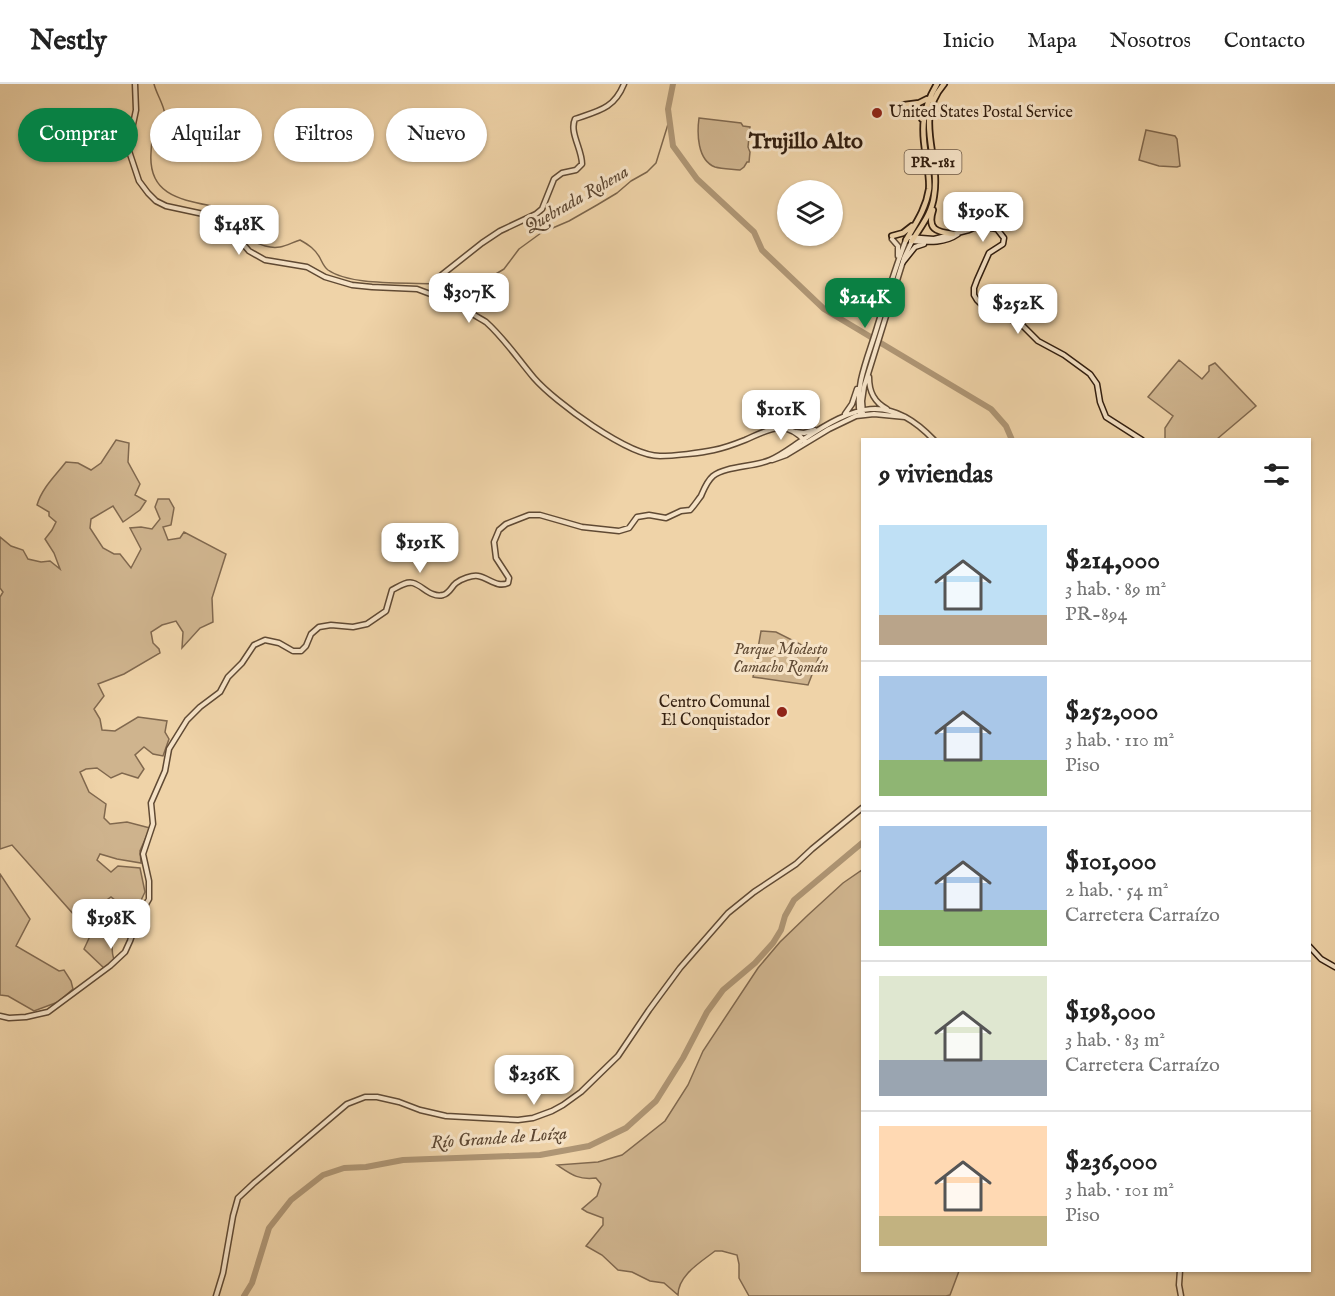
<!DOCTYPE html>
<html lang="es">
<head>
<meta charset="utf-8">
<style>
	:root { --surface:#fff; --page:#f2f2f2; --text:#222; --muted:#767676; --line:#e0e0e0; --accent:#0b8043 }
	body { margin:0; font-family:"IM FELL English",serif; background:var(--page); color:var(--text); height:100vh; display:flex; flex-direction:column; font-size:22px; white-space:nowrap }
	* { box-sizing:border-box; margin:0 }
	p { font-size:20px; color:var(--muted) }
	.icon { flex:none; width:33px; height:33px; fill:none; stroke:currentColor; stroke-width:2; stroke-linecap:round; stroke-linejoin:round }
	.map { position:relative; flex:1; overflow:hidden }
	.details { position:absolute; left:861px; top:354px; width:450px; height:834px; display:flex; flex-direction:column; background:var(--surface); border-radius:0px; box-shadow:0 2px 4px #0004 }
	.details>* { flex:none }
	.guide { position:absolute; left:18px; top:24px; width:570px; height:54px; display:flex; gap:12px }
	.tools { position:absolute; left:777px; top:96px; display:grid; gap:12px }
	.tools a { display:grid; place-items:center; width:66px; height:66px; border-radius:50%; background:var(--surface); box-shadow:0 2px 4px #0004; font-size:30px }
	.price { position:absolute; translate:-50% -51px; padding:0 14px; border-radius:12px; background:#fff; color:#222; font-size:20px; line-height:39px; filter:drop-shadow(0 2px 3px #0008) }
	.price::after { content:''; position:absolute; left:50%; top:36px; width:18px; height:14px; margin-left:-9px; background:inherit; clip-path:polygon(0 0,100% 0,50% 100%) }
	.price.active { background:var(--accent); color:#fff }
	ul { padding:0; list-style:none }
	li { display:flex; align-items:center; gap:18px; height:150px; padding:0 18px }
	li+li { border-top:2px solid var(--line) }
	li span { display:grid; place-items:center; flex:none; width:168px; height:120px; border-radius:0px; color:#555 }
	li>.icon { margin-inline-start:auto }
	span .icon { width:72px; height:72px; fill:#fffc; stroke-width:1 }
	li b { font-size:26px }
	h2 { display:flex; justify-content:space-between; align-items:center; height:72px; padding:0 18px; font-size:26px }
	.tag { padding:0 21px; border-radius:27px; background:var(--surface); box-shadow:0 2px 4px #0004; font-size:21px; line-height:54px }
	.tag.active { background:var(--accent); color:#fff }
	header { display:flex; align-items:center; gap:36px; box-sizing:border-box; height:84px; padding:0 30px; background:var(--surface); border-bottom:2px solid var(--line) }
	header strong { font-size:28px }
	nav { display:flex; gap:33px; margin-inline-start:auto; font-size:21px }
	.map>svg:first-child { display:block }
	.green { fill:#cfb48e; stroke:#80684e; stroke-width:1.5 }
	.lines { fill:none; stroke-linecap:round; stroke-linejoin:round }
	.stream { stroke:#7c654b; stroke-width:1.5 }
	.river { stroke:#ae9574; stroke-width:6 }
	.tertiary-casing { stroke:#604a34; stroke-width:7 }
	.secondary-casing { stroke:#311d0e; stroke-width:7 }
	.primary-casing { stroke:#311d0e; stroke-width:8 }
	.tertiary { stroke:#f5e2c6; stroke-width:4 }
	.secondary { stroke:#f5e2c6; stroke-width:4 }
	.primary { stroke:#efd3a8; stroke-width:4.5 }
	.poi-dot { fill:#8f2418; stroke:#f5e2c6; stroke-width:2 }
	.labels { text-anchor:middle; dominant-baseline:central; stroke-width:6; stroke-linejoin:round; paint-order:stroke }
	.shield { fill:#f5e2c6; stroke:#6c5845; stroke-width:1.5 }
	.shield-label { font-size:15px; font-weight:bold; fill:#311d0e }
	.poi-label { font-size:16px; fill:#311d0e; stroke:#f5e2c6; text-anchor:start }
	.park-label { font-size:16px; font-style:italic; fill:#604a34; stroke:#f5e2c6 }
	.water-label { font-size:18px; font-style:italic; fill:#5d4732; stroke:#f5e2c6 }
	.district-label { font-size:22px; font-weight:bold; fill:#311d0e; stroke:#f5e2c6 }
</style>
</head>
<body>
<header>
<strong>Nestly</strong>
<nav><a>Inicio</a><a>Mapa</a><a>Nosotros</a><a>Contacto</a></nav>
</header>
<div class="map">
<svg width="1335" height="1212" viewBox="0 0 1335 1212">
	<rect width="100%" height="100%" fill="#efd3a8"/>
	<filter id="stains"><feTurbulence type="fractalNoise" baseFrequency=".00333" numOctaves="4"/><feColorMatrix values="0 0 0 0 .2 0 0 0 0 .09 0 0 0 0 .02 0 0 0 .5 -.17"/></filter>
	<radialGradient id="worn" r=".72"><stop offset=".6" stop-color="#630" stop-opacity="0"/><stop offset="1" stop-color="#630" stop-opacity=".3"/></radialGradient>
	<path class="green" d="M699,34l42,5 2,3 7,1 -2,20 2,5 -1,10h-2l-3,5 -4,3c-8,-1 -18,-1 -25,-3 -18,-7 -18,-34 -16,-49z
		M1146,46l29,6 2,3 3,27 -3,1 -18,-1 -20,-6z
		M1179,276l23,19 7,-8v-5l6,-3 41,43 -39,33h-52v-11l8,-12 -25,-19z
		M116,356l13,3 -1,19 12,22 -5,11 11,6 -6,9 -17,12 -10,-16 -22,13 -1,9 13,20 11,6h6l11,14 10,-19 -11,-21 11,-1 11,2 8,-10 -5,-12 3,-8h11l5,9 -3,17 -8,2 5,13 12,-2 4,-6 42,22 -14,44 1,24 -13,6 -18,20 1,-16 -7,-11 -14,4 -11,7 2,11 6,6 1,4 -36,21 -26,10 6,12 -10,13 6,10 2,11 13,1 23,-14 29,4 -2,11 4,7 -6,17 -10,-2 -9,-7 -9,8 9,14 -6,9 -16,-5 -11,5 -14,-10 -11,1 -6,3 9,20 17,12 -2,14 6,6 17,-2 23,6 -10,23 1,12 -24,-4 -17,-5 -3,6 14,12 7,-6 22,2 5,24 -11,23 -23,-18 -14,10 20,21c-4,12 -7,19 -3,32l-9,9 -21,-20 7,-15 -79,-89 -12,4v-252l3,-5 -3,-4v-51l11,9 12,4 5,9 13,3 9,-1 10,8 -6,-16 -9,-14 7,-9 4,-8 -7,-6v-4l-12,-7c5,-17 18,-29 29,-43l12,1 13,7 10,-7z
		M761,547l15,1 44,22 -12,31 -55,-8z
		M862,786v400l97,1 -9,24 -4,1h-197l-10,-18v-14l-2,-9 -15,-4h-7c-14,11 -37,24 -37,44l-14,-12 -14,-2 -18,-9 -14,-2 -16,-15 -16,-9 17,-21v-7l-16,-6 -5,-3 15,-13 4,-12 -5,-6c-18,2 -24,-3 -39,-13l41,-3 24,-7 43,-34 23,-36 15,-34 55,-83 22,-26 28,-27 35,-32z
		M0,790l30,45 -14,27 43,25 5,-1 7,11 2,8 -15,13 -24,9 -26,-15 -8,-1z"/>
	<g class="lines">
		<path class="stream" d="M154,0c3,12 13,25 11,38 -14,11 -13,14 -14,31 -3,44 33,47 66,54 5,0 10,0 14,1 11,4 13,23 19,32 9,4 19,9 30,7 7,-1 13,-5 20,-7 9,5 15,9 20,18 2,4 4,9 8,12 23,16 76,12 105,14
			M439,200l24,-1 23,-3 18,-11 15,-20 22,-16 28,-12 28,-16 20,-12 14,-12 16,-9 9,-9 13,-42"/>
		<path class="river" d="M673,0l-5,25 5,37 24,33 57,53 8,18 62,59 167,100 15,17 6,14
			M244,1212l8,-13 17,-55 22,-28 32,-25 21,-7 22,-1 37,-7 137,-5 49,-9 37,-18 30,-27 27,-43 24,-46 16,-22 32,-27 18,-20 8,-13 4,-14 9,-16 68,-57"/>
		<defs>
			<path id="tertiary" d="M135,0l1,26 -8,38 11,33 9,12 8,8 10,5 42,9 17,8 24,28 16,9 42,7 18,10 27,8 20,2 45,2 24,9 25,12
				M624,0c-10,25 -26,27 -49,35 -6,13 7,30 7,45l-6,6 -14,3 -8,6 -12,30 -6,5 -36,17 -18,12 -43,34c-11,16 13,20 22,26 7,4 1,1 6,6 5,6 13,9 19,13 18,16 32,37 48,56 21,24 94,78 126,78 13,0 41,-3 54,-6 10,-2 21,-6 31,-10 23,-10 40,-22 61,2
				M892,155l6,7v10
				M869,293c0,15 5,25 18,32
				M845,330l7,-10 5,-15
				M863,330l-1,-13 2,-14 40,-129 8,-17
				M860,331c-6,-31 10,-62 18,-91 9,-28 17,-56 28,-84
				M796,348l8,1 11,-3
				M772,376l14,-5 43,-26 27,-13 18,-2 31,3
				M0,932l9,2 17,-1 22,-5 62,-46 15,-14 5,-11 8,-23 11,-19v-18l-6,-27 10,-30 -2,-21 14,-32 4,-22 18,-29 13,-13 20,-15 8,-15 14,-14 12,-18 11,-5 14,3 14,8h8l5,-5 5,-12 8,-7 12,-2 22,2 14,-3 19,-13 6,-21c6,-3 14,-9 21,-7 10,3 18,15 30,12 7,-2 8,-8 13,-12 5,-4 16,-8 22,-7 11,2 19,12 30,7l1,-5 -13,-20 -2,-16 5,-12 7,-6 23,-9h11l42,12 37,4 10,-3 8,-11 12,-2 17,3 15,-7 9,-1c4,-4 7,-9 11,-14 3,-7 6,-15 12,-20 13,-10 41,-9 57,-16 12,-5 23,-14 34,-21 49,-32 84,-48 130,1
				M1180,1186l-1,15 2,11
				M216,1212l7,-23 10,-57 5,-18 16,-15 93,-79 18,-7h12l22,5 21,8 26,6 72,4 15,-2 19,-7 11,-6 18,-13 37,-36 31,-46 31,-42 48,-55 26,-21 42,-28 16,-15 50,-41"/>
			<path id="secondary" d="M908,153l26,2 35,-9 9,-4 19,3 7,9 -1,6 -14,9 -12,27 -3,8v7l3,5 5,5 40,20 16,16 26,14 26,19 7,10 3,18 6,15 36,23
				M911,157c16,1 33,3 47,-7
				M903,178l12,-15 9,-3
				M1310,863l11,12 14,8"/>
			<path id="primary" d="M904,21l15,-2 8,-4
				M911,22c6,3 10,6 11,13
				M933,126c-6,19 3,22 20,24
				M892,152l11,-3 9,-7
				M906,156c10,-17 20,-31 23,-51 1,-11 -2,-22 -3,-33 -5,-28 -4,-47 11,-72
				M912,157c9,-15 20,-28 22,-45 7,-40 -21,-76 10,-112"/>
		</defs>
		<use href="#tertiary" class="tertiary-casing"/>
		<use href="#secondary" class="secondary-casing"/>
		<use href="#primary" class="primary-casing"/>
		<use href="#tertiary" class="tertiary"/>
		<use href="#secondary" class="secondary"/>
		<use href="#primary" class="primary"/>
	</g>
	<g class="poi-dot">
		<circle cx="877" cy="29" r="6"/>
		<circle cx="782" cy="628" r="6"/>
	</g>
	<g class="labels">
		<rect class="shield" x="904.5" y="66" width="57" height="24" rx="4.5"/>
		<g class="shield-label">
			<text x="933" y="78">PR-181</text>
		</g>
		<g class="poi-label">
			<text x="889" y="29">United States Postal Service</text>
			<text x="770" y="619" text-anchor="end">Centro Comunal<tspan x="770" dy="18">El Conquistador</tspan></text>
		</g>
		<g class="park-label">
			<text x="781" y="566">Parque Modesto<tspan x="781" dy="18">Camacho Román</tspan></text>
		</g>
		<g class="water-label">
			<text transform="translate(577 116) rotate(-30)">Quebrada Rohena</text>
			<text transform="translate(499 1055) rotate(-4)">Río Grande de Loíza</text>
		</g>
		<g class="district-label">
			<text x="806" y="58">Trujillo Alto</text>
		</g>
	</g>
	<rect width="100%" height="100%" filter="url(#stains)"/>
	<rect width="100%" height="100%" fill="url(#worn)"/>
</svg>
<div class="tools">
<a><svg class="icon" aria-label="layers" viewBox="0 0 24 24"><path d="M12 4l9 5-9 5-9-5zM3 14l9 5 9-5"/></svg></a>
</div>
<b class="price" style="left:983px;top:159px">$190K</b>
<b class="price" style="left:239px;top:172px">$148K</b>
<b class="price" style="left:469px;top:240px">$307K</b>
<b class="price active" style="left:865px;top:245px">$214K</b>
<b class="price" style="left:1018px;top:251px">$252K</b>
<b class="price" style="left:781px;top:357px">$101K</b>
<b class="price" style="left:420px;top:490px">$191K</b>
<b class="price" style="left:111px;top:866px">$198K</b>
<b class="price" style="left:534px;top:1022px">$236K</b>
<div class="guide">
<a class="tag active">Comprar</a>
<a class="tag">Alquilar</a>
<a class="tag">Filtros</a>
<a class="tag">Nuevo</a>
</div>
<section class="details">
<h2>9 viviendas<svg class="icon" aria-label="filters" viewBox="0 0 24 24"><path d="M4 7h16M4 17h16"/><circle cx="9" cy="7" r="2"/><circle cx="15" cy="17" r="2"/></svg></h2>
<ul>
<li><span style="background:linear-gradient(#bfe0f5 75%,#b9a48a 0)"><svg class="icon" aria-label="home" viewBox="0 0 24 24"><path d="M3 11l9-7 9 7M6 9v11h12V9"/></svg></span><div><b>$214,000</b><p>3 hab. · 89 m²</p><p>PR-894</p></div></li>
<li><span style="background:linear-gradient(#a9c7e8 70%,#8fb573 0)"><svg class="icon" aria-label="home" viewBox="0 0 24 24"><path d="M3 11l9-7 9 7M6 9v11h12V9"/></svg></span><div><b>$252,000</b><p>3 hab. · 110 m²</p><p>Piso</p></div></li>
<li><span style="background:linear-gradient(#a9c7e8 70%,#8fb573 0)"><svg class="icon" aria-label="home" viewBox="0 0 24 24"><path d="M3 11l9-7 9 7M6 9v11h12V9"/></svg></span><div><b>$101,000</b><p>2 hab. · 54 m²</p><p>Carretera Carraízo</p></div></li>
<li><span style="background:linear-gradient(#dfe7d0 70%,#9aa5b1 0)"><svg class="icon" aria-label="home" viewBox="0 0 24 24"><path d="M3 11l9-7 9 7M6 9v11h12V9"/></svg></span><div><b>$198,000</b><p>3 hab. · 83 m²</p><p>Carretera Carraízo</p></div></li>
<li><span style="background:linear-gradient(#ffd9b3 75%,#c2b280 0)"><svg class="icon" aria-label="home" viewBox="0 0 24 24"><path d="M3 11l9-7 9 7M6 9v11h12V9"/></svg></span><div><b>$236,000</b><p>3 hab. · 101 m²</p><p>Piso</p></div></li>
</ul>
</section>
</div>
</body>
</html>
